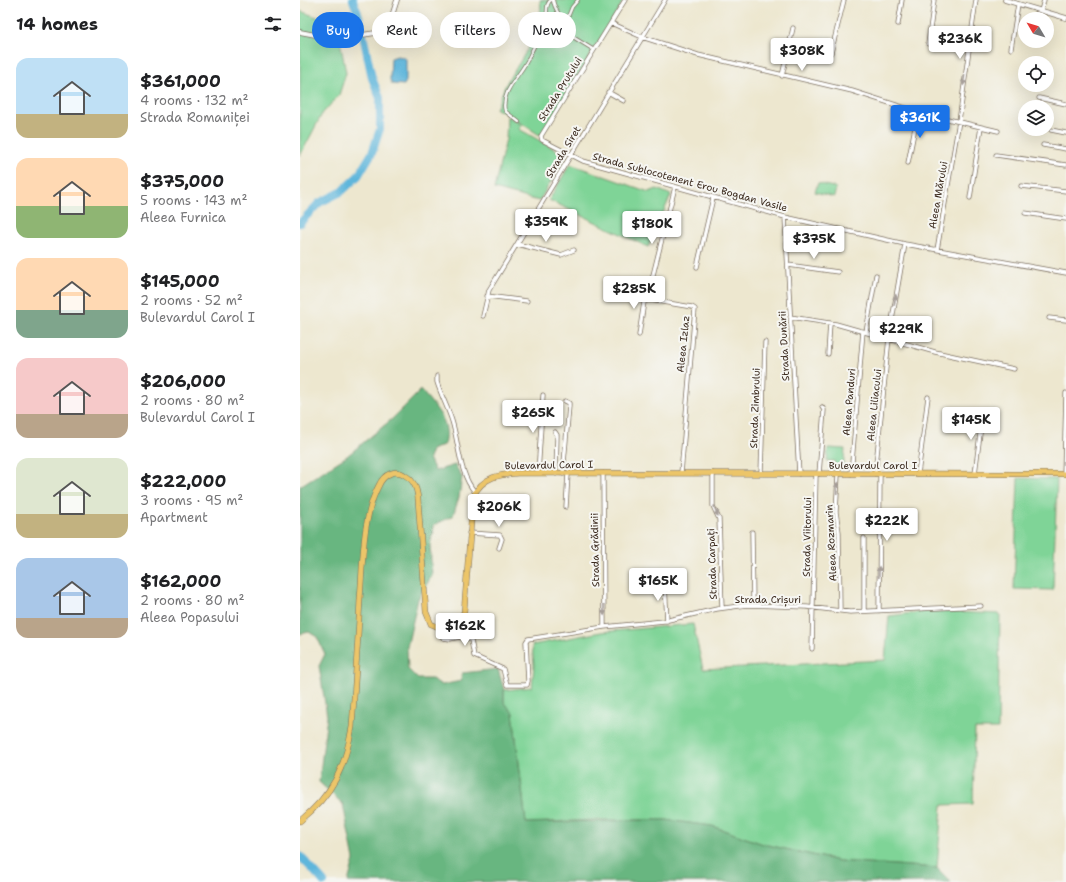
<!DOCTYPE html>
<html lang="en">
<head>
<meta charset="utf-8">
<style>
	:root { --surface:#fff; --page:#f6f6f6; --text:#202124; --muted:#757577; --accent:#1a73e8 }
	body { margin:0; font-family:"Shantell Sans",sans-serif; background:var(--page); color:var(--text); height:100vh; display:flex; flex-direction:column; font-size:15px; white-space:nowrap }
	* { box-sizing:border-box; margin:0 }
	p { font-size:13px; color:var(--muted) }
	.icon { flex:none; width:22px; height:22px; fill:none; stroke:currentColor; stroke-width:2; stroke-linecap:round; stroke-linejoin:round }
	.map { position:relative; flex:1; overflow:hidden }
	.details { display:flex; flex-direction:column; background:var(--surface); width:300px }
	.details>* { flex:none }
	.banner { position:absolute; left:12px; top:12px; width:380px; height:36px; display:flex; gap:8px }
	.needle { width:26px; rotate:308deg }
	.fabs { position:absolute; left:718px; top:12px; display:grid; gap:8px }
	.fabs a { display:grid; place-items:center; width:36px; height:36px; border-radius:50%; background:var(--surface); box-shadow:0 4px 16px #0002; font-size:20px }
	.price { position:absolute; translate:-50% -34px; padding:0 9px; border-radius:4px; background:#fff; color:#222; font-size:13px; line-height:26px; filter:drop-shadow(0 1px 2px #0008) }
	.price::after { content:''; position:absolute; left:50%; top:24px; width:12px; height:9px; margin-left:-6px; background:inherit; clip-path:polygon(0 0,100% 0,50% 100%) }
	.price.active { background:var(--accent); color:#fff }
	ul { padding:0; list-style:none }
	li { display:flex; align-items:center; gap:12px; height:100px; padding:0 16px }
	li span { display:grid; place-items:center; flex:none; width:112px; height:80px; border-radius:12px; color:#555 }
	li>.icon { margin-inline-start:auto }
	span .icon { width:48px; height:48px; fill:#fffc; stroke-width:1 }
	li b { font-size:17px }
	h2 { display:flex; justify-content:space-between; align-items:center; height:48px; padding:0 16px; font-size:17px }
	.chip { padding:0 14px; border-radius:18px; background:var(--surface); box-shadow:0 4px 16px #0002; font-size:14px; line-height:36px }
	.chip.active { background:var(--accent); color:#fff }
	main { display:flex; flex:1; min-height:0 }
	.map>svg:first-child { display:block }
	.green { fill:#7fd497; stroke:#5d7f5a }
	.forest { fill:#67b680; stroke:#51704f }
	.water { fill:#5eb6db; stroke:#4c707c }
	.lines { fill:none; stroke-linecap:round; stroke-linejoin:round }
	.river { stroke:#5eb6db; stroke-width:8 }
	.pedestrian-casing { stroke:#796c5c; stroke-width:4 }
	.minor-casing { stroke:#796c5c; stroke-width:5 }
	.tertiary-casing { stroke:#796c5c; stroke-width:5.5 }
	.primary-casing { stroke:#796c5c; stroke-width:6 }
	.pedestrian { stroke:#fff; stroke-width:2.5 }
	.minor { stroke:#fff; stroke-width:3.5 }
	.tertiary { stroke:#fff; stroke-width:4 }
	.primary { stroke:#ecc569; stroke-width:5 }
	.oneway { fill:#a79f9a }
	.labels { text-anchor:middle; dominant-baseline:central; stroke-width:4; stroke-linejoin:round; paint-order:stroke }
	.street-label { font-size:10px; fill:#3b2a1e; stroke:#f6f6f2 }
</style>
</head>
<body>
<main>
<section class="details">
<h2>14 homes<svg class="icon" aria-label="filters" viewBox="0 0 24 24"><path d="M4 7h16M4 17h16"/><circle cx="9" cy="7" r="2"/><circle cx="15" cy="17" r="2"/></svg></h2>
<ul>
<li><span style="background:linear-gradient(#bfe0f5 70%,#c2b280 0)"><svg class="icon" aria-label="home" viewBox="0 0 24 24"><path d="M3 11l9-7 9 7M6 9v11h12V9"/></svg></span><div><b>$361,000</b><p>4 rooms · 132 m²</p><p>Strada Romaniței</p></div></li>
<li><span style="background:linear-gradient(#ffd9b3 60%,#8fb573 0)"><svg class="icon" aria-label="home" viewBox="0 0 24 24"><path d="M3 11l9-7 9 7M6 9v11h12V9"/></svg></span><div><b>$375,000</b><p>5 rooms · 143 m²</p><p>Aleea Furnica</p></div></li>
<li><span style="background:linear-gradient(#ffd9b3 65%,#7fa58c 0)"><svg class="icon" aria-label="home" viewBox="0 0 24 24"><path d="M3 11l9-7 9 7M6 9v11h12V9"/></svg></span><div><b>$145,000</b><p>2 rooms · 52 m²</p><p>Bulevardul Carol I</p></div></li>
<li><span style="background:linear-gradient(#f6c9c9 70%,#b9a48a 0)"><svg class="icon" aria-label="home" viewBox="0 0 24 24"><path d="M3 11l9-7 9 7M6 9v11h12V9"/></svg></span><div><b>$206,000</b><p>2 rooms · 80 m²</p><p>Bulevardul Carol I</p></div></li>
<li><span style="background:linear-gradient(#dfe7d0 70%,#c2b280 0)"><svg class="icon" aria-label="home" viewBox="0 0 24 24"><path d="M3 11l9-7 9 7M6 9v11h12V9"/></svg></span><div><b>$222,000</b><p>3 rooms · 95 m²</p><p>Apartment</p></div></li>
<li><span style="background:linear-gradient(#a9c7e8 75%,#b9a48a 0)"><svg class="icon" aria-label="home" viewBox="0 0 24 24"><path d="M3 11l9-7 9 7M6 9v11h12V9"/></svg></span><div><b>$162,000</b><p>2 rooms · 80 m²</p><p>Aleea Popasului</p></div></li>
</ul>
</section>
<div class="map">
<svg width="766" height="882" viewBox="0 0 766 882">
	<rect width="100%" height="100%" fill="#f6f6f2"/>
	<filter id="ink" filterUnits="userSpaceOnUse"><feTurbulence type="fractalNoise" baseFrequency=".025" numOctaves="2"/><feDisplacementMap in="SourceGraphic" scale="8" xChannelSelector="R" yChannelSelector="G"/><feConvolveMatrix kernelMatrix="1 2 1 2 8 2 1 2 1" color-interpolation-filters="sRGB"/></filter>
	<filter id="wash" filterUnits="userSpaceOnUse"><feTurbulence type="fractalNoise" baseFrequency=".012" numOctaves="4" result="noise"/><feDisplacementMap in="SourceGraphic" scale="16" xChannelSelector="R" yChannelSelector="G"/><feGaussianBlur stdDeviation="0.9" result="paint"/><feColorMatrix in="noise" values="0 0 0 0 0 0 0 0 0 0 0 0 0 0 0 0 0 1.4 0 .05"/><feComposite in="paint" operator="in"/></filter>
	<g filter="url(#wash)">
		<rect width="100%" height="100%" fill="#ede7cf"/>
		<path class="green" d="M240,0h84l-83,136 -34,-22 -11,-5c4,-9 7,-20 12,-29 14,-21 37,-54 32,-80z
			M0,11l37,13 9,49 -7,22 -17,19 -22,42z
			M207,116l15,9 -3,4 48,27 -28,45 -45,-12 12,-50z
			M270,164l79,28 8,-3 14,6 -23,52 -99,-47z
			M518,183l18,5 -2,9 -19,-5z
			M528,448l17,1 -2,21 -9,-1 1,-8h-8z
			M718,478l39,1 -4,111 -39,-1z
			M628,611l72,3 -2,115h-23l-2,75 -31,1 -5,63 -98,-7 -76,-17 -51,-18 -46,-6h-72l-68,3 -13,-110 -9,-11v-12l28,-3 2,-22 -2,-20 69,-13 92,-8 10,45 182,-9 4,-44z"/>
		<path class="forest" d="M121,390c14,18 30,30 24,54l-13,6 -3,8 6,13 20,-6 7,12 -3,20 -6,19 -19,9 -4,21 2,29 -14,24 -11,48 1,22 10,10h14l10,6 19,-4 1,-8 36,-4 6,21v12l9,11 13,110 115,-3h25l46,6 51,18 76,17 98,7 14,14h-603l6,-22 -11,-56 -24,-22 8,-66 -8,-50 6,-12 -8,-17 -8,-5 -9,2v-148l47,-30 45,-37z"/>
		<path class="water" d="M97,56l7,1 2,2v22l-2,4 -12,-1 -2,-4 1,-22z"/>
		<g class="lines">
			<path class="river" d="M0,223l19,-20 22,-11 17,-16 14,-23 8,-24v-31l-8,-20 -13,-62 -6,-16
				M0,856l24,26"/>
		</g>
	</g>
	<g filter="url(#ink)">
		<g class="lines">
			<defs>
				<path id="pedestrian" d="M253,0c1,11 14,21 10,31
					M265,24l7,-17 6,-7
					M255,26l39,24
					M219,122l-14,-11c-5,-20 17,-37 24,-54 6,-13 14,-27 17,-40 2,-6 -1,-13 5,-17"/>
				<path id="minor" d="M325,0l-84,136 1,4 41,21 202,56 120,27 161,29
					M741,11l3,-11
					M311,23l31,14 56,18 154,36 66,21 80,19
					M598,24l4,-24
					M628,44l6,-44
					M711,49l7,-45
					M531,53l13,-53
					M482,76l11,-48
					M308,92l16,9
					M739,98l27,6
					M751,130l15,3
					M743,145l23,4
					M696,155l70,10
					M608,163l10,-51
					M721,186l45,5
					M670,198l11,-71
					M725,213l41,6
					M485,217l14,257
					M217,244l44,11 13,-5
					M637,250l22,-129 17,-121
					M488,265l50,7
					M397,267l16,-69
					M187,296l40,5
					M350,300l42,7 3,2 -14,164
					M350,300l-2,-5 27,-108
					M183,316l6,-26 176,-290
					M490,317l46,7 99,28 79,17
					M749,318l17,2
					M566,332l10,-57
					M339,335l5,-33 6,-2
					M528,354l2,-31
					M137,376v6c4,13 11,26 15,39 7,22 7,53 23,71
					M255,432l2,3 -1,39
					M238,473l5,-78
					M303,473l1,154
					M413,473v33l6,13 3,89
					M461,473l4,-131
					M263,474l6,-68v-3l-4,-2
					M519,474l5,-64 -2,-3
					M551,474l12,-143
					M575,474l14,-136 16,-94
					M618,474l10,-77
					M675,474l8,-64
					M764,474l2,-81
					M538,475l-2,37 3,20 1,79
					M266,507l2,-33
					M452,532l1,73
					M169,533l31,2 2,4 -3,9
					M564,538v73
					M365,583l2,38
					M579,611l1,-137
					M138,627l5,11 7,1 15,-3 6,4 3,16 29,13 4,16h20l1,-4 -2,-39 2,-3 76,-12 60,-6 53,-12 30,-4 60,2 43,5 131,-6
					M512,649l4,-175"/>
				<path id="tertiary" d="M705,0l61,18
					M0,32l36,7 46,-7 8,-10 7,-22"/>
				<path id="primary" d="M0,821c33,-27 45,-53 52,-94 3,-43 6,-86 8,-128 3,-35 2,-83 19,-114 5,-11 17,-17 27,-9 9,5 11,14 12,23l8,113 5,12 12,5 13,-4 8,-13 9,-115c9,-21 28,-23 48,-24l545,1"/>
			</defs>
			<use href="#pedestrian" class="pedestrian-casing"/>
			<use href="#minor" class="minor-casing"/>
			<use href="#tertiary" class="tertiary-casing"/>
			<use href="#primary" class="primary-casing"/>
			<use href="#pedestrian" class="pedestrian"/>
			<use href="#minor" class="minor"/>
			<use href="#tertiary" class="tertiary"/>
			<use href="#primary" class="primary"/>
		</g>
		<defs><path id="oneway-solid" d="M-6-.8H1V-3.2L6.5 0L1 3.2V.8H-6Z"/></defs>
		<g class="oneway">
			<use href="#oneway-solid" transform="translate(664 80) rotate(98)"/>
			<use href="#oneway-solid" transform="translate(595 300) rotate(-80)"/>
			<use href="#oneway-solid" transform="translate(537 488) rotate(-87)"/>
			<use href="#oneway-solid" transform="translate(416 511) rotate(69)"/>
			<use href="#oneway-solid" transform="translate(579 572) rotate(-89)"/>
			<use href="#oneway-solid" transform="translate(304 610) rotate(89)"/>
		</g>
	</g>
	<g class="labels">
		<g class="street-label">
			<text transform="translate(260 89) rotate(-58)">Strada Prutului</text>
			<text transform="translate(263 152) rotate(-59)">Strada Siret</text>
			<text transform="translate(390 182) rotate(15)">Strada Sublocotenent Erou Bogdan Vasile</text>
			<text transform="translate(638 195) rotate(-80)">Aleea Mărului</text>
			<text transform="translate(383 344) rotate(-84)">Aleea Izlaz</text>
			<text transform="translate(484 346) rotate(-93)">Strada Dunării</text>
			<text transform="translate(549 402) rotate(-85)">Aleea Panduri</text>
			<text transform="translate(574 405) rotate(-84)">Aleea Liliacului</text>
			<text transform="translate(455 408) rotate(-88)">Strada Zimbrului</text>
			<text transform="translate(249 465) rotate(-1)">Bulevardul Carol I</text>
			<text x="573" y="465">Bulevardul Carol I</text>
			<text transform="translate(507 537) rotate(-89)">Strada Viitorului</text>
			<text transform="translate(531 543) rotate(-93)">Aleea Rozmarin</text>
			<text transform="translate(295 550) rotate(-91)">Strada Grădinii</text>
			<text transform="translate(412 564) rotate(-92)">Strada Carpați</text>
			<text x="468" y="599">Strada Crișuri</text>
		</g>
	</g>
</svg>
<div class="fabs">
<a><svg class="needle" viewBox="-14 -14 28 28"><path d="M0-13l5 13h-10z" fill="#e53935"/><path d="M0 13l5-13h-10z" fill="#757577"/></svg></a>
<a><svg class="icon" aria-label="locate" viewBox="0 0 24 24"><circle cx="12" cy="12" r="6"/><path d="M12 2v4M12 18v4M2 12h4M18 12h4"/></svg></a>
<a><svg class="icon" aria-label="layers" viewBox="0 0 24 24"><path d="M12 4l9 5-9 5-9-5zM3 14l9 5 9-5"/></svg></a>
</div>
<b class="price" style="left:660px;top:60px">$236K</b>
<b class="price" style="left:502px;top:72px">$308K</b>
<b class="price active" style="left:620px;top:139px">$361K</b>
<b class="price" style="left:246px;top:243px">$359K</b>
<b class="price" style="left:352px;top:245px">$180K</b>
<b class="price" style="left:514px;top:260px">$375K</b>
<b class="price" style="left:334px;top:310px">$285K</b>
<b class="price" style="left:601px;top:350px">$229K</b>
<b class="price" style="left:233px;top:434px">$265K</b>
<b class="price" style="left:671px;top:441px">$145K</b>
<b class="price" style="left:199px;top:528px">$206K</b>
<b class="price" style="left:587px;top:542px">$222K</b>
<b class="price" style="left:358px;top:602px">$165K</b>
<b class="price" style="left:165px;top:647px">$162K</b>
<div class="banner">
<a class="chip active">Buy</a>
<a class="chip">Rent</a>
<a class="chip">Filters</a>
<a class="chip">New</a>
</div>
</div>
</main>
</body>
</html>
